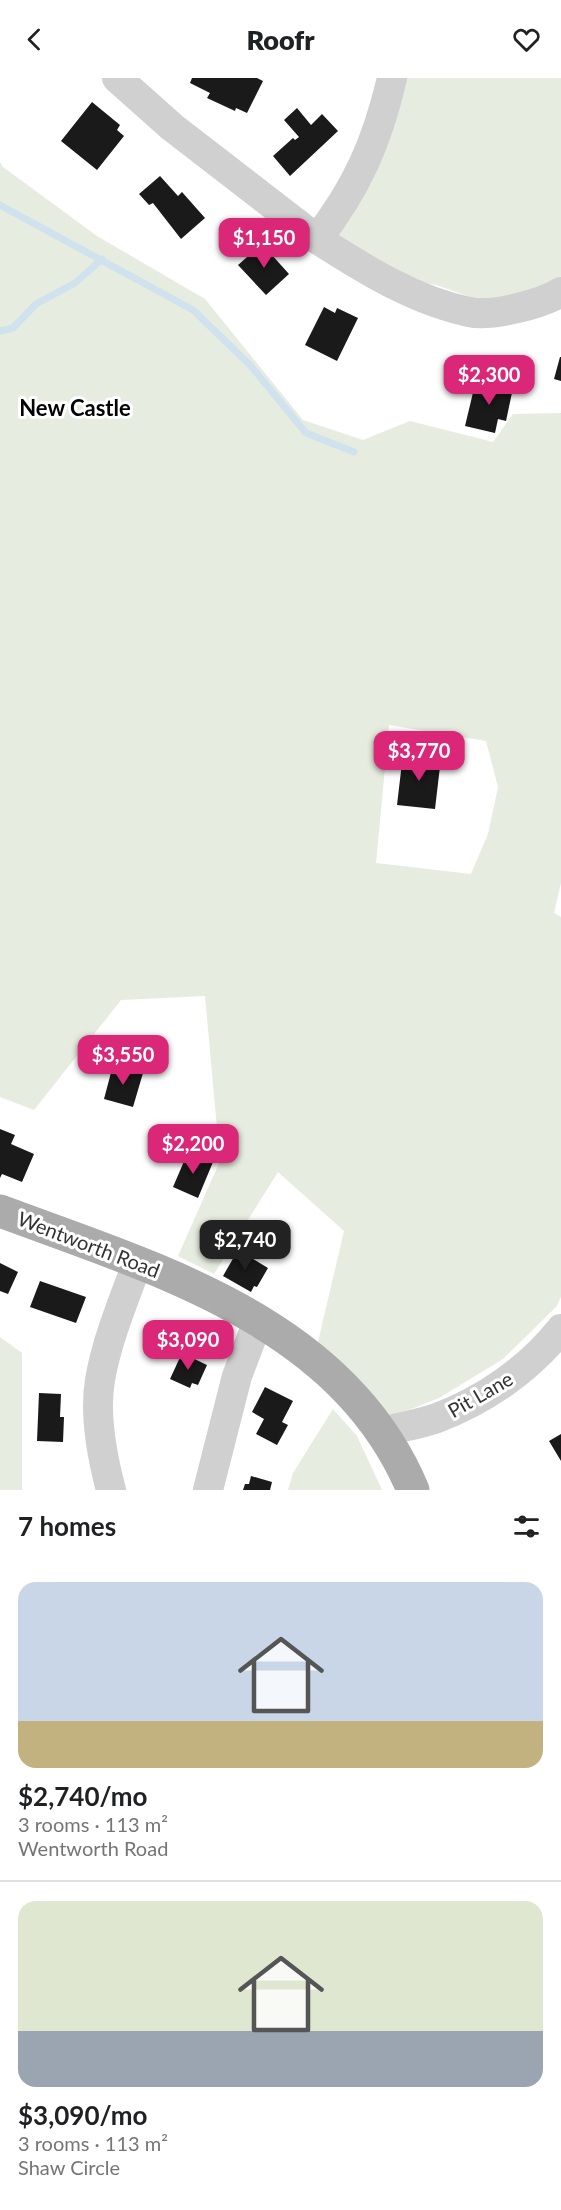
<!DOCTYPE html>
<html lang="en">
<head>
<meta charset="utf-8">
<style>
	:root { --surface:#fff; --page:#f2f2f2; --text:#202124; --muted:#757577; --line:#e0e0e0; --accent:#db2777 }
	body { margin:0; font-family:Lato,sans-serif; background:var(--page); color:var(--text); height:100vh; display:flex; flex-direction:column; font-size:22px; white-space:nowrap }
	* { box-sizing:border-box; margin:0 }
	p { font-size:20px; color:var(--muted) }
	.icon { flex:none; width:33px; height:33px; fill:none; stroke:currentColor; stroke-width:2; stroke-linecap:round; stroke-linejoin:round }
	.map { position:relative; height:1412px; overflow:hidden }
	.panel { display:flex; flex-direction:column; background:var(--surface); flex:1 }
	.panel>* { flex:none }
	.price { position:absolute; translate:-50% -51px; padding:0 14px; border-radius:12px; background:var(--accent); color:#fff; font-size:20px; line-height:39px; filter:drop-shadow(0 2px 3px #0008) }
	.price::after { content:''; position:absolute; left:50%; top:36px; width:18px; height:14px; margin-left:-9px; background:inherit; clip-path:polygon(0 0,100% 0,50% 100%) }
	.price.on { background:#222; color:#fff }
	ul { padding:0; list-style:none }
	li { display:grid; align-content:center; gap:12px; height:318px; padding:0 18px }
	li+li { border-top:2px solid var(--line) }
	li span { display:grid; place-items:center; height:186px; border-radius:18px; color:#555 }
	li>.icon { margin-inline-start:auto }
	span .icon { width:108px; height:108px; fill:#fffc; stroke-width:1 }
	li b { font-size:26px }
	h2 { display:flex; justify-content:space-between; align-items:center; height:72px; padding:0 18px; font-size:26px }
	header { display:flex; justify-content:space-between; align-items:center; height:78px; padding:0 18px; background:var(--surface); font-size:27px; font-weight:800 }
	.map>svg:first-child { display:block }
	.green { fill:#e6ecdf; fill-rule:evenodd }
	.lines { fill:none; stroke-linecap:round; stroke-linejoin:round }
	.stream { stroke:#cfe2ee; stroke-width:7 }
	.building { fill:#1a1a1a }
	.minor { stroke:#d0d0d0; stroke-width:30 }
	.major { stroke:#ababab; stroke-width:33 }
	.labels { text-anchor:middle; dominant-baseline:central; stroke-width:6; stroke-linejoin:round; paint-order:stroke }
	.street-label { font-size:20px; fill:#333; stroke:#fff }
	.quarter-label { font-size:22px; font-weight:bold; fill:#000; stroke:#fff }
</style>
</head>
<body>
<header><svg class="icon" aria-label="back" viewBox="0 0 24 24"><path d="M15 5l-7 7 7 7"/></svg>Roofr<svg class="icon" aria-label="heart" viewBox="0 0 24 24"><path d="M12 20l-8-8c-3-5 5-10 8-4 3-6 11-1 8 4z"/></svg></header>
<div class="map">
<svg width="561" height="1412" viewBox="0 0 561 1412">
	<rect width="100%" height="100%" fill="#fff"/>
	<path class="green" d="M399,0h162v203l-76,21 -49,-17 -37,-8 -66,-44z
		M0,84l3,5 94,69 108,63 98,121 60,20 47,-19 83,21 20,-28 48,-1v470l-7,30 7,4v380l-5,10 -53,52 -64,39 -50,20 -71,-76 26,-111 -66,-59 -64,102 -36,-18 42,-95 -15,-165 -84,4 -87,110 -34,-13zM389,647l97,16 12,46 -10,47 -17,40 -95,-11z
		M0,1259l22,16v137h-22z
		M333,1331l24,27 25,54h-94l5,-17z"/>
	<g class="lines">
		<path class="stream" d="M0,127l193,105 57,55 56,68 48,19
			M0,253l13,-3 23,-24 39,-21 27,-24"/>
	</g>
	<path class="building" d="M192,0h65l6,3 -16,32 -11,-5 -1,3 -28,-13 3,-5 -20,-10z
		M92,24l28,23 -3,5 7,6 -27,34 -36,-29z
		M297,30l14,17 11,-11 16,17 -48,45 -17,-20 20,-18 2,2 4,-3 -15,-17z
		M160,98l18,20 4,-4 23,26 -24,21 -28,-36 -4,2 -10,-11z
		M262,166l27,30 -23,21 -28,-30z
		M324,229l11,6 2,-5 21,10 -21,43 -32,-16z
		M560,279h1v24l-7,-2z
		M476,302l37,8 -7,33 -8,-2 -3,14 -30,-7z
		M403,676l38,4 -6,51 -38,-4z
		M113,987l30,8 -10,34 -29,-8z
		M0,1051l15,6 -4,9 23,10 -12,28 -20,-8 -2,4z
		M188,1074l25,10 -15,36 -25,-11z
		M238,1172l30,18 -11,19 -3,-1 -3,6 -28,-16z
		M0,1185l18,9 -10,22 -8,-3z
		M40,1203l46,16 -10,26 -46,-16z
		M182,1275l25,12 -9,20 -6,-2 -2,5 -20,-9z
		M265,1309l28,14 -11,21 6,3 -11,20 -21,-11 8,-15 -12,-7z
		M39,1315l22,1 -1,23h4l-1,25 -26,-1z
		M561,1356v27l-12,-20z
		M251,1398l21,6 -2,8h-27l2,-6h4z"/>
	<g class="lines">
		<path class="minor" d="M117,0l55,49 145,112c40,-51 60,-97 75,-161
			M317,161c47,30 96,61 152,73 22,5 73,-8 92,-20
			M383,1354c18,-5 37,-8 54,-14 48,-18 92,-49 124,-89
			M111,1412c-9,-34 -17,-75 -11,-110 7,-41 24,-80 38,-119
			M208,1412l29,-114 21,-55"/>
		<path class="major" d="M0,1133c156,58 343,111 413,279"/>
	</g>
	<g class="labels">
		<g class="street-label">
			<text transform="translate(89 1166) rotate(21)">Wentworth Road</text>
			<text transform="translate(480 1316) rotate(-30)">Pit Lane</text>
		</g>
		<g class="quarter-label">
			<text x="75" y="329">New Castle</text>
		</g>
	</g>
</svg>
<b class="price" style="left:264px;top:191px">$1,150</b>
<b class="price" style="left:489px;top:328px">$2,300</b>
<b class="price" style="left:419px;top:704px">$3,770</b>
<b class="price" style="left:123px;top:1008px">$3,550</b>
<b class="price" style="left:193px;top:1097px">$2,200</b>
<b class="price on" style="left:245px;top:1193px">$2,740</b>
<b class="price" style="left:188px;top:1293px">$3,090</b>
</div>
<section class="panel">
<h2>7 homes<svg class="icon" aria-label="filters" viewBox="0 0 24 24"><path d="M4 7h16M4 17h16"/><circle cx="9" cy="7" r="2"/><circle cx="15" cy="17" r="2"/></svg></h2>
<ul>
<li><span style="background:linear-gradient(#c9d6e8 75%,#c2b280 0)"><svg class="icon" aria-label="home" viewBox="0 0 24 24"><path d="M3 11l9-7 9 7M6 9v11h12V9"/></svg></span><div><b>$2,740/mo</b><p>3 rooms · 113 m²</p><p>Wentworth Road</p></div></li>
<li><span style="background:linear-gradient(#dfe7d0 70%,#9aa5b1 0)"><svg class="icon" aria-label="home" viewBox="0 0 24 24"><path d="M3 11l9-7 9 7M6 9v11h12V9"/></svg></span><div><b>$3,090/mo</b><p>3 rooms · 113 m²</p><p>Shaw Circle</p></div></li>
</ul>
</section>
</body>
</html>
